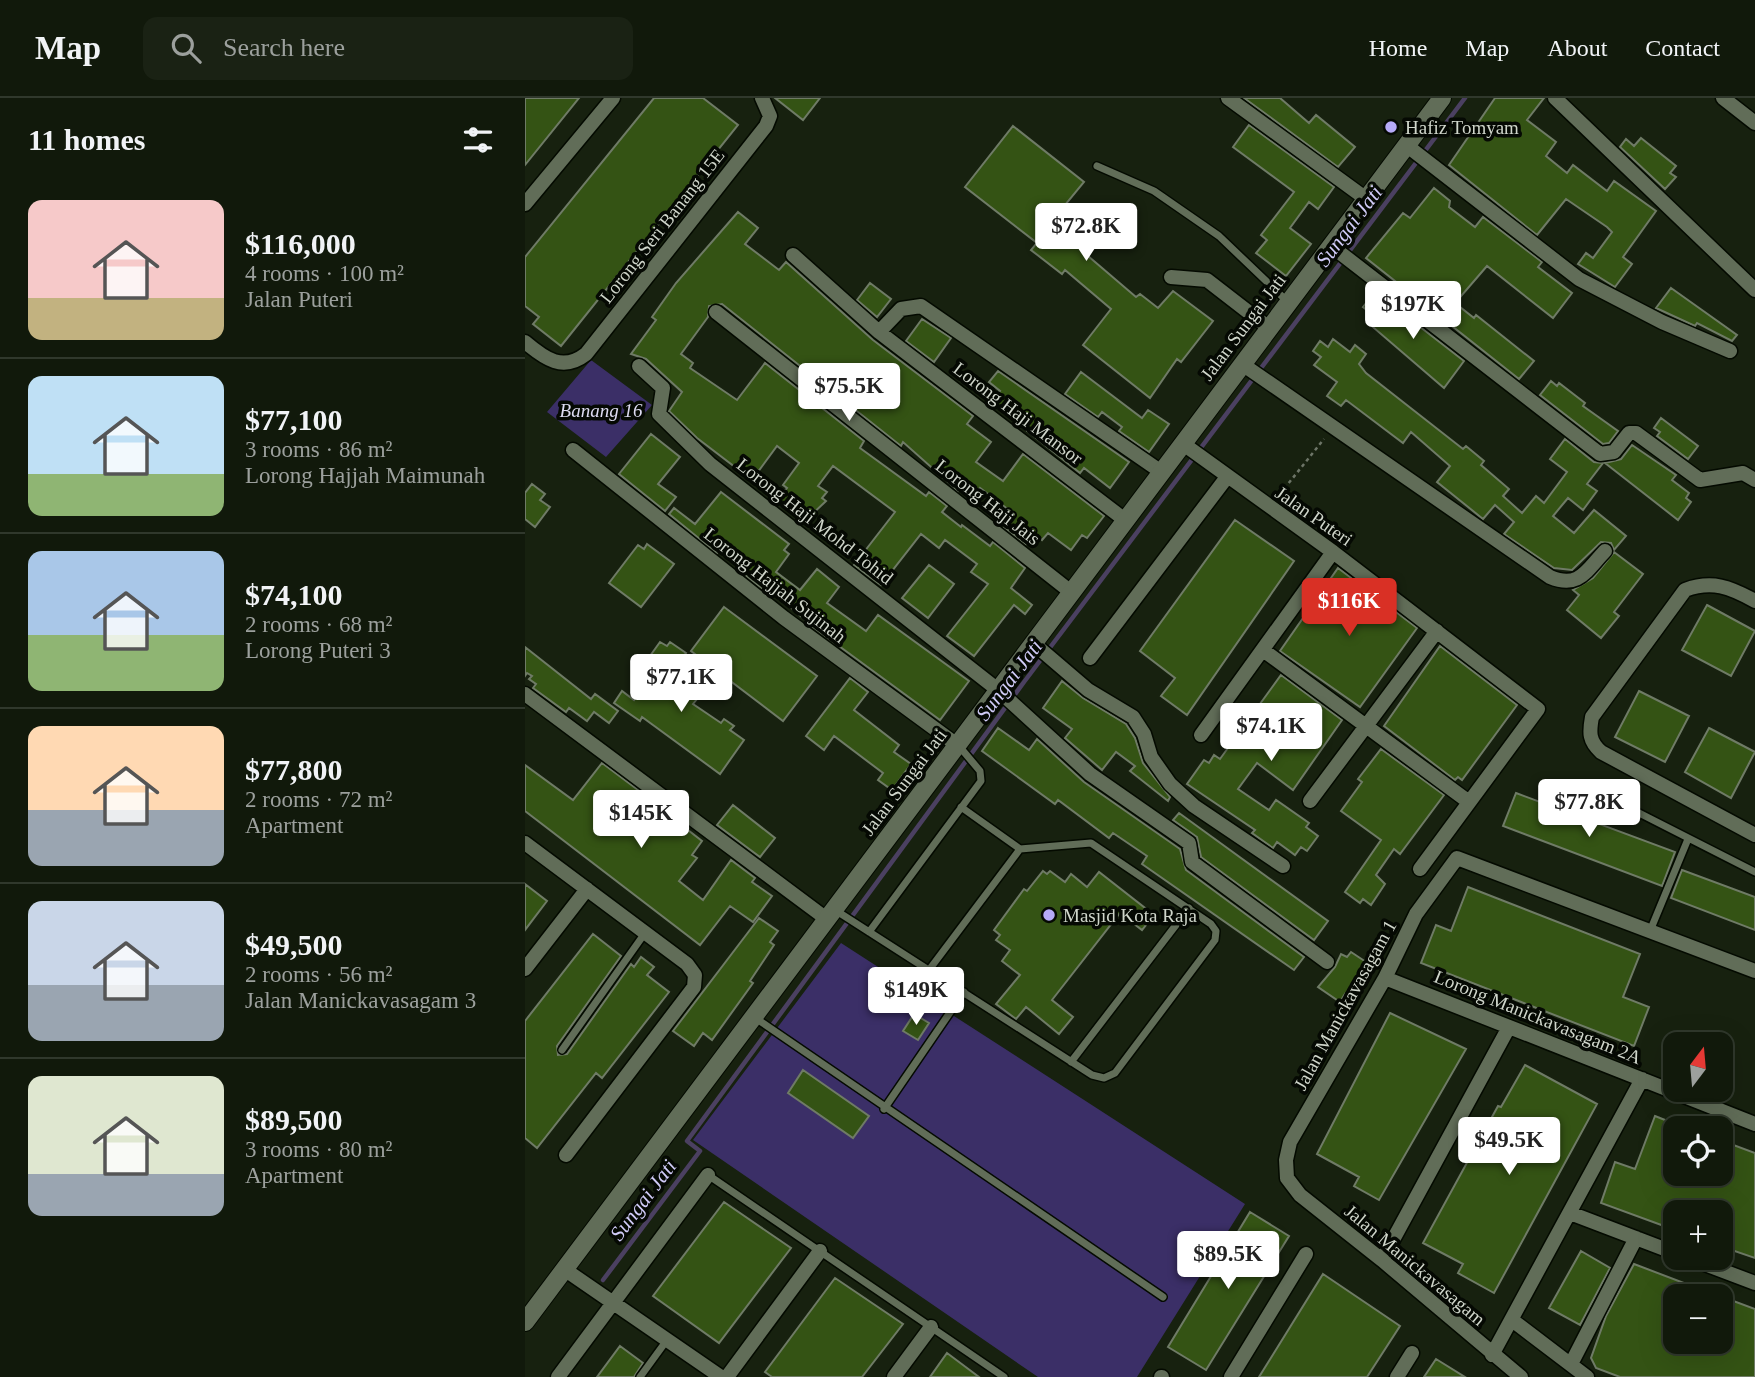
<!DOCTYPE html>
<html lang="en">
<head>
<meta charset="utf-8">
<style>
	:root { --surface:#11190b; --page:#1a2214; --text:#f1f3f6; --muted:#9ca09d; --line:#30382c; --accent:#d93025 }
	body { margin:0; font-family:Georgia,serif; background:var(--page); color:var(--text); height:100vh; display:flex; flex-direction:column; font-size:26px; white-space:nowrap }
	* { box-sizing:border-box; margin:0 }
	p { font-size:23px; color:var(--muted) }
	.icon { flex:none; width:38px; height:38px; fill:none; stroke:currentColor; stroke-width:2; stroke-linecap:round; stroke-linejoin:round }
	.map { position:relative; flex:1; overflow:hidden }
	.side { display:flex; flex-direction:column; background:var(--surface); width:525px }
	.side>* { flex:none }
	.needle { width:46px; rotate:16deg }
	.tools { position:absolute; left:1138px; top:934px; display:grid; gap:14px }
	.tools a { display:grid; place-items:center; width:70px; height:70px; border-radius:14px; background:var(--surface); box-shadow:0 7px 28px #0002,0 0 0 2px var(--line); font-size:35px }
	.price { position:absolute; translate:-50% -60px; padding:0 16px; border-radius:7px; background:#fff; color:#222; font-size:23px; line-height:46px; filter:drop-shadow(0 2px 4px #0008) }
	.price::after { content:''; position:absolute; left:50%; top:42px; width:21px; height:16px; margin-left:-10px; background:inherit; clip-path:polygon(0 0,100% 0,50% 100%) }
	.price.active { background:var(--accent); color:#fff }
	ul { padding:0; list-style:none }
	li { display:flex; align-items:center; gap:21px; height:175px; padding:0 28px }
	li+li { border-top:2px solid var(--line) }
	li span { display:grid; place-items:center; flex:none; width:196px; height:140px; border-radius:14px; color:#555 }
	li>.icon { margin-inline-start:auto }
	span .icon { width:84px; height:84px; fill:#fffc; stroke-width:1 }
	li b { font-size:30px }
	h2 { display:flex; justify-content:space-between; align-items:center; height:84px; padding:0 28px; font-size:30px }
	header { display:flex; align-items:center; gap:42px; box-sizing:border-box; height:98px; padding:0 35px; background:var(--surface); border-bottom:2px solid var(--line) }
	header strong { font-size:33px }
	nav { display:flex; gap:38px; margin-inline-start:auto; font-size:24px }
	.search { width:490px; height:63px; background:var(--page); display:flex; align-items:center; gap:18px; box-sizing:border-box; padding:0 24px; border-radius:14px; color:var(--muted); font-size:26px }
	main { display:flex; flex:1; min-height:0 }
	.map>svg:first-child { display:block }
	.green { fill:#3b2f67 }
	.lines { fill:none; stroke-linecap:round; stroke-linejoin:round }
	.stream { stroke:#4b4061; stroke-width:4.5 }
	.building { fill:#345314; stroke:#6f7b66; stroke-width:2 }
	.service-casing { stroke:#040a00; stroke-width:10 }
	.minor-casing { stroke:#040a00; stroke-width:17 }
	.secondary-casing { stroke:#040a00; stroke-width:20 }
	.path { stroke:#6d7567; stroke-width:2.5; stroke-dasharray:3.5 3.5; stroke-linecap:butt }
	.service { stroke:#616d58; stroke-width:7 }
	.minor { stroke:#616d58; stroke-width:14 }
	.secondary { stroke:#616d58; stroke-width:18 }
	.poi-dot { fill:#b6abf8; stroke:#050903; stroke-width:2.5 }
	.labels { text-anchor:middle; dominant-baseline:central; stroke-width:7; stroke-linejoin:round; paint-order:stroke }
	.poi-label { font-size:19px; fill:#cfd5ca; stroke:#050903; text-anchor:start }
	.street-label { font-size:19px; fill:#cfd5ca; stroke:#050903 }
	.park-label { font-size:19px; font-style:italic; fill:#dddbf1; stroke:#050903 }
	.water-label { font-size:21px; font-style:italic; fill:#d0cbf7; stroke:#050903 }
</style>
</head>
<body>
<header>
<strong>Map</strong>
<div class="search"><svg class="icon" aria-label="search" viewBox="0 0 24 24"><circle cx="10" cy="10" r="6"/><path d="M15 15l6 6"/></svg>Search here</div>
<nav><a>Home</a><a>Map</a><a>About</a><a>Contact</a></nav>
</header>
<main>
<section class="side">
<h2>11 homes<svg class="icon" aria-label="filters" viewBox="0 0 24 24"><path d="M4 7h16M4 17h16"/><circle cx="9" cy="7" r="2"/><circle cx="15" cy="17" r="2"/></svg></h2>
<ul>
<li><span style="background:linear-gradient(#f6c9c9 70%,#c2b280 0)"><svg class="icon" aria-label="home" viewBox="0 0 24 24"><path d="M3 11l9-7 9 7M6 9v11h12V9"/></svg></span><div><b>$116,000</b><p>4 rooms · 100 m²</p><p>Jalan Puteri</p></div></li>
<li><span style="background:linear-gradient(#bfe0f5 70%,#8fb573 0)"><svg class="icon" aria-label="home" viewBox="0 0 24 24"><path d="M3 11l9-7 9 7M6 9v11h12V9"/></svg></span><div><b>$77,100</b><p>3 rooms · 86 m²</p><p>Lorong Hajjah Maimunah</p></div></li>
<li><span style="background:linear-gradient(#a9c7e8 60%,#8fb573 0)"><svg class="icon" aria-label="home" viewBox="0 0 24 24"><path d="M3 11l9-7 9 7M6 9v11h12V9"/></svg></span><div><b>$74,100</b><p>2 rooms · 68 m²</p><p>Lorong Puteri 3</p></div></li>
<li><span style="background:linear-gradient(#ffd9b3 60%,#9aa5b1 0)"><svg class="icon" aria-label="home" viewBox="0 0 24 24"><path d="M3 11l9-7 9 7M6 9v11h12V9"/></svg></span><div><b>$77,800</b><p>2 rooms · 72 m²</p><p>Apartment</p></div></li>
<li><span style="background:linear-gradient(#c9d6e8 60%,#9aa5b1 0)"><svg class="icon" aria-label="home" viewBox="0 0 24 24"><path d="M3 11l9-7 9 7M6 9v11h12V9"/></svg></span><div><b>$49,500</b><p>2 rooms · 56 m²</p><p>Jalan Manickavasagam 3</p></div></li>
<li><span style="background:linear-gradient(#dfe7d0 70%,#9aa5b1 0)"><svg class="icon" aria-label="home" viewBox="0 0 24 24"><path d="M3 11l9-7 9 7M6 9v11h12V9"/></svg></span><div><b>$89,500</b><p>3 rooms · 80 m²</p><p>Apartment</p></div></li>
</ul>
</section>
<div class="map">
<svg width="1230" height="1279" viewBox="0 0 1230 1279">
	<rect width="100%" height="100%" fill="#17210f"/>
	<path class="green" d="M66,262l61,45 -46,52 -59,-45z
		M316,845l404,261 -108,173h-99l-345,-237z"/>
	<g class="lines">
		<path class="stream" d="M78,1182l97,-129 -13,-10 337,-459 441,-584"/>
	</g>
	<path class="building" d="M0,0h54l-54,67z
		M129,0h49l35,27 -177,221 -28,-22 6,-7 -14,-11v-49z
		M250,0h45l-17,22z
		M719,0h36l29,25 7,-8 39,32 -17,20z
		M970,0h49l-17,22 29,22 -10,14 21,17 6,-8 34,26 7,-10 42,30 -33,46 9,7 -17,23 -37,-23 8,-11 7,5 19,-26 -5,-5 -41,-28 -29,36 -88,-70z
		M724,27l85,62 -16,22 -9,-7 -19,26 21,16 -25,32 -30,-23 11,-13 -6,-5 33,-43 -61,-45z
		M488,28l71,56 -24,29 32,25 -11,14 55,47 4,-3 18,14 15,-17 40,30 -32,41 -4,-3 -27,39 -67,-53 28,-36 -46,-39 -3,4 -31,-24 6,-7 -72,-56z
		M1116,40l35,28 -6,7 6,4 -11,12 -45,-42 6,-8 8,7z
		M909,90l16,13 -1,6 26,20 8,-10 59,45 -4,5 34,26 -19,25 -66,-52 -32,37 19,15 2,-3 58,46 -15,18 -153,-121 37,-45 7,5z
		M213,114l20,16 -13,16 34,26 7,-8 87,78 100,76 -6,8 24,18 -15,20 27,19 20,-27 81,62 -17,22 -5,-3 -11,15 -23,-17 -6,7 -8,-7 -8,11 -22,-17 10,-13 -34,-26 -6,9 -14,-10 -2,4 -55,-49 -2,4 -179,-142 -13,2 -1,11 -27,37 12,9 -3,5 47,32 28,-37 99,78 -4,7 66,48 3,-4 18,14 -5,6 19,15 1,-2 28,21 3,-4 32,26 -14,20 21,17 -7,9 -11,-9 -40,51 -27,-20 41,-52 -17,-12 6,-8 -32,-24 -6,8 -18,-14 -40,51 -27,-20 41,-53 -62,-46 -15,20 9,6 -5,6 4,3 -20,19 -28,-21 9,-11 -4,-3 16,-22 -22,-17 -25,34 -55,-42 -28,-27 13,-19 -36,-33 -15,-5 25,-34 -4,-3 24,-34z
		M345,185l21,16 -14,18 -20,-17z
		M1146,190l66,47 -5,6 -35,-18 -2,3 -39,-18z
		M850,194l89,69 -20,27 -77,-66 6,-7 -10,-8z
		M397,221l29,19 -17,24 -28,-21z
		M808,241l17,13 5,-7 11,9 -7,10 7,9 97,76 3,-3 18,15 -3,4 28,24 -6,7 19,17 14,-17 8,7 23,-31 -17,-13 15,-20 29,23 9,1 -16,21 10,7 -14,19 -15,-12 -15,18 21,17 20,-23 32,26 -12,14 -3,-7 -10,-1 -29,28 -18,-2 -50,-34 10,-12 -19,-17 -12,14 -46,-37 13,-16 -39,-34 -8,11 -57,-43 -5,6 -14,-10 10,-14 -23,-17 7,-8 -8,-6 7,-10 8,6z
		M473,273l131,91 -19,26 -26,-20 -4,5 -89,-71 9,-11 -11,-9z
		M556,274l61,46 6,-8 21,14 -20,28 -30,-21 3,-4 -20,-15 -4,5 -33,-23z
		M1026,283l6,5 2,-3 26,20 -2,3 35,25 -9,12 -6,1 -63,-49z
		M1136,320l37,28 -10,13 -31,-23 3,-4 -6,-4z
		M126,336l29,23 -22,27 18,13 -11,14 -46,-37z
		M1107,347l44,30 -4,5 17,13 -3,5 5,4 -13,18 -73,-57 16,-4z
		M7,386l13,10 -5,6 10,7 -15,20 -10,-8v-26z
		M196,394l68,52 -5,6 5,4 -13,18 24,18 17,-21 22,18 -12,16 39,28 12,-16 91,66 -29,39 -127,-93 -25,-22 3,-3 -24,-18 -4,5 -25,-20 5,-6 -20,-17 -6,7 -48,-39 5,-6 21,16z
		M710,422l59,41 -107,154 -26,-19 14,-18 -35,-27z
		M122,446l27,20 -33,43 -32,-24 29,-38 6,4z
		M1089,454l29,22 -29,38 5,4 -18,22 -34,-28 12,-15 -6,-5 20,-12z
		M404,467l25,19 -26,34 -26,-20z
		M813,470l79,60 -57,79 -80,-56z
		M1182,507l48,26 -24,45 -49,-26z
		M199,509l93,69 -34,45 -92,-70z
		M135,544l7,4 3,-4 16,11 -21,30 19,14 3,-5 10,7 -4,5 28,19 3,-4 10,7 -4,4 14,10 -24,34 -78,-57 -2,4 -26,-18 8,-12 12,9 25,-37 -9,-7z
		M915,548l77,59 -55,75 -4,-3 -3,3 -71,-54z
		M0,549l66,52 4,-5 23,17 -9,12 -15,-11 -7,9 -18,-13 -3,4 -33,-24 3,-4 -7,-5 3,-3 -5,-3 -2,3z
		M756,577l61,45 -49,70 -36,-27 -19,26 31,21 7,-10 33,23 -3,4 12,9 -11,15 -6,-4 -6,8 -18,-13 -4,6 -21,-15 3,-3 -68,-46 17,-24 5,3 5,-8 6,4z
		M325,580l18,14 -14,18 45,35 -5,7 17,12 -19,26 -14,-10 5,-7 -49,-37 -10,14 -18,-14z
		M537,583l21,17 43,26 9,14 8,25 27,34 -2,4 -38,-30 5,-5 -19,-14 -14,18 -37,-32 7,-9 -29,-21z
		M1114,593l50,25 -24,46 -50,-25z
		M473,630l31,22 8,-11 47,43 96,67 6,21 118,87 -10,13 -152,-106 5,-8 -34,-23 -4,5 -51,-38 -3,4 -73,-53z
		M1184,630l46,24 -24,46 -46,-26z
		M856,651l63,46 -44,59 -6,-5 -18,26 9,9 -14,21 -8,-6 -3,4 -15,-11 36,-52 -40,-29 21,-29 -4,-3z
		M77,665l64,48 -6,6 20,15 4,-5 18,14 -10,14 5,3 -18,23 24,19 28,-40 24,18 -3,4 20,14 -19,26 -23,-16 -30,39 -175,-134v-46l48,35z
		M991,695l159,59 -13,34 -159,-60z
		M208,707l42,33 -15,19 -43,-32z
		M654,715l149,108 -14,19 -113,-83 -4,-20 -24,-17z
		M1157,772l73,27v33l-84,-32z
		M518,773l4,3 3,-3 15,11 6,-8 16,13 12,-15 55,43 -12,15 -22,-17 -68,87 21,17 -14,17 -33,-27 -10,12 -20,-15 24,-29 -18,-14 8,-11 -14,-10 4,-5 -6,-5 30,-41 3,2z
		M0,786l22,17 -22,29z
		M943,789l172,67 -17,43 26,10 -15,39 -213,-83 15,-38 15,6z
		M234,820l19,13 -8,11 4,3 -24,36 3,2 -41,57 -9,-7 -9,13 -21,-15z
		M68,836l28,22 -64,90 1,9 9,-1 64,-90 3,3 7,-10 13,10 -7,8 22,17 -67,86 -6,-5 -59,75 -12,-10v-117z
		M826,854l24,16 -22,31 -8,-5 -5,8 -22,-15 17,-20 6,-13 6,3z
		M865,915l76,36 -87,151 -25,-14 5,-9 -42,-23z
		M389,916l15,9 -11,17 -15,-9z
		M1000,967l72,39 -103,189 -36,-20 5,-9 -40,-21 75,-137 3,1z
		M278,972l66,46 -16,22 -65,-45z
		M1130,1018l20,8v50h45v-34l35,13v105l-35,-12v-33h-45v17l-74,-27 14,-41 20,7z
		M199,1104l67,46 -72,95 -66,-47z
		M725,1114l39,24 -83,134 -38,-23z
		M1056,1153l29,17 -30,57 -31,-17z
		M1109,1166l84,32 -43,1v45h45v-46l35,13v68h-135l-24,-9 -5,-10 15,-42z
		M798,1176l77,52 -33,51h-108z
		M310,1180l68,46 -41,53h-90l-7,-5z
		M95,1248l23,17 -9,14h-37z
		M422,1255l32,24h-49z
		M911,1261l29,18h-41z"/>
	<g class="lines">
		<defs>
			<path id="service" d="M572,68l57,25 65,45 69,66
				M1061,688l169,86
				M310,812l257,165 12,3 11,-5 100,-133 1,-9 -5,-7 -120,-81 -71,6 -59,-42
				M1125,833l38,-92
				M344,834l112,-151 -1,-10 -21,-25
				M404,872l91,-121
				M229,919l409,280
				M37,952l83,-117
				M546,964l118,-154
				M359,1011l80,-117
				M183,1077l296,202
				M115,1279l27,-37"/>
			<path id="minor" d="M703,0l137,100
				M1030,0l200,192
				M1198,0l32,25
				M881,47l173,134 83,43 68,29
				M0,106l88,-106
				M805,147l270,209 14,-2 15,-19h7l64,47 43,-7 12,7
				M268,157l86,77 246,188
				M646,179l36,3 62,48
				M191,214l355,280
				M354,234l22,-23 20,-3 239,165
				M0,244c20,17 38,30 61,12l180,-228 4,-10 -8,-18
				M717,266l308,213c29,12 36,-6 55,-26
				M114,268l24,22 -4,26 51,50 288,226 92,84 99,69 3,19 135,100
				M657,345l151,109 205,157 -118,160
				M48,352l211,168 173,127
				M1230,503c-25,-14 -43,-21 -70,-11l-93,127c-3,16 -3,24 9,35l154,83
				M508,545l55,47 45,27 11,17 7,23 19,27 24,22 89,60
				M738,552l206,152
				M565,560l137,-181
				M0,596l303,226
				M676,637l132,-183
				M785,703l127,-170
				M0,745l162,121 8,11 -1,12 -128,168
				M0,871l62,-80
				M860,880l370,146
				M1045,1115l105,40
				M1164,1160l66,25
				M857,1162l127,-233
				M39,1171l157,108
				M987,1222l75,57
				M967,1257l150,-276
				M1046,1266l65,-126
				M33,1279l150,-202
				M202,1279l93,-126
				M369,1279l37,-50
				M636,1279h1
				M706,1279l75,-123
				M872,1279l15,-24
				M996,1279l-139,-117 -82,-65 -13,-17 -1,-18 4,-18 95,-164 31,-64 41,-56 298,113"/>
			<path id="secondary" d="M0,1224l917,-1224"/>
		</defs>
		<use href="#service" class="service-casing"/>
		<use href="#minor" class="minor-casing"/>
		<use href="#secondary" class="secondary-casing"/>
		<path class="path" d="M755,396l44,-55"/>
		<use href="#service" class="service"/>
		<use href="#minor" class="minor"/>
		<use href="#secondary" class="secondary"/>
	</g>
	<g class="poi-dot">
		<circle cx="866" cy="29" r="7"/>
		<circle cx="524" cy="817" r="7"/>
	</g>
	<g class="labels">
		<g class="poi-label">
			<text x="880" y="29">Hafiz Tomyam</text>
			<text x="538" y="817">Masjid Kota Raja</text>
		</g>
		<g class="street-label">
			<text transform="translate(137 128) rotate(-52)">Lorong Seri Banang 15E</text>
			<text transform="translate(718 229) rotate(-53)">Jalan Sungai Jati</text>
			<text transform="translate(493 315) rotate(37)">Lorong Haji Mansor</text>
			<text transform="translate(463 404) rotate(38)">Lorong Haji Jais</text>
			<text transform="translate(789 418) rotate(35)">Jalan Puteri</text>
			<text transform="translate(290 423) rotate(38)">Lorong Haji Mohd Tohid</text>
			<text transform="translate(250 487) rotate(38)">Lorong Hajjah Sujinah</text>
			<text transform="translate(379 684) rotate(-53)">Jalan Sungai Jati</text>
			<text transform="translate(820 907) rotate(-61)">Jalan Manickavasagam 1</text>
			<text transform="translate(1013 919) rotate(22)">Lorong Manickavasagam 2A</text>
			<text transform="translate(890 1167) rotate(40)">Jalan Manickavasagam</text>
		</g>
		<g class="park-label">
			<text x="76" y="312">Banang 16</text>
		</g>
		<g class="water-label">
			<text transform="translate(824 128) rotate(-53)">Sungai Jati</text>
			<text transform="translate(484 582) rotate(-53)">Sungai Jati</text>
			<text transform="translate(118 1102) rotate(-53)">Sungai Jati</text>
		</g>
	</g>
</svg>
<div class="tools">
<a><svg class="needle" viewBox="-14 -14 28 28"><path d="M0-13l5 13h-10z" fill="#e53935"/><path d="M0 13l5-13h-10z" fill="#9ca09d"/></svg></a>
<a><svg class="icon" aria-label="locate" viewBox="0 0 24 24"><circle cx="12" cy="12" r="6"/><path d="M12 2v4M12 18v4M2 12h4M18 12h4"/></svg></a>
<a>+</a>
<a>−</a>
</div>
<b class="price" style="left:561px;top:165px">$72.8K</b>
<b class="price" style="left:888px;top:243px">$197K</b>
<b class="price" style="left:324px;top:325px">$75.5K</b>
<b class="price active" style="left:824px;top:540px">$116K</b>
<b class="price" style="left:156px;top:616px">$77.1K</b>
<b class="price" style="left:746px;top:665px">$74.1K</b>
<b class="price" style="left:1064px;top:741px">$77.8K</b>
<b class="price" style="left:116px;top:752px">$145K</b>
<b class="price" style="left:391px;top:929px">$149K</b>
<b class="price" style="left:984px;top:1079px">$49.5K</b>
<b class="price" style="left:703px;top:1193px">$89.5K</b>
</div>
</main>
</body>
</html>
